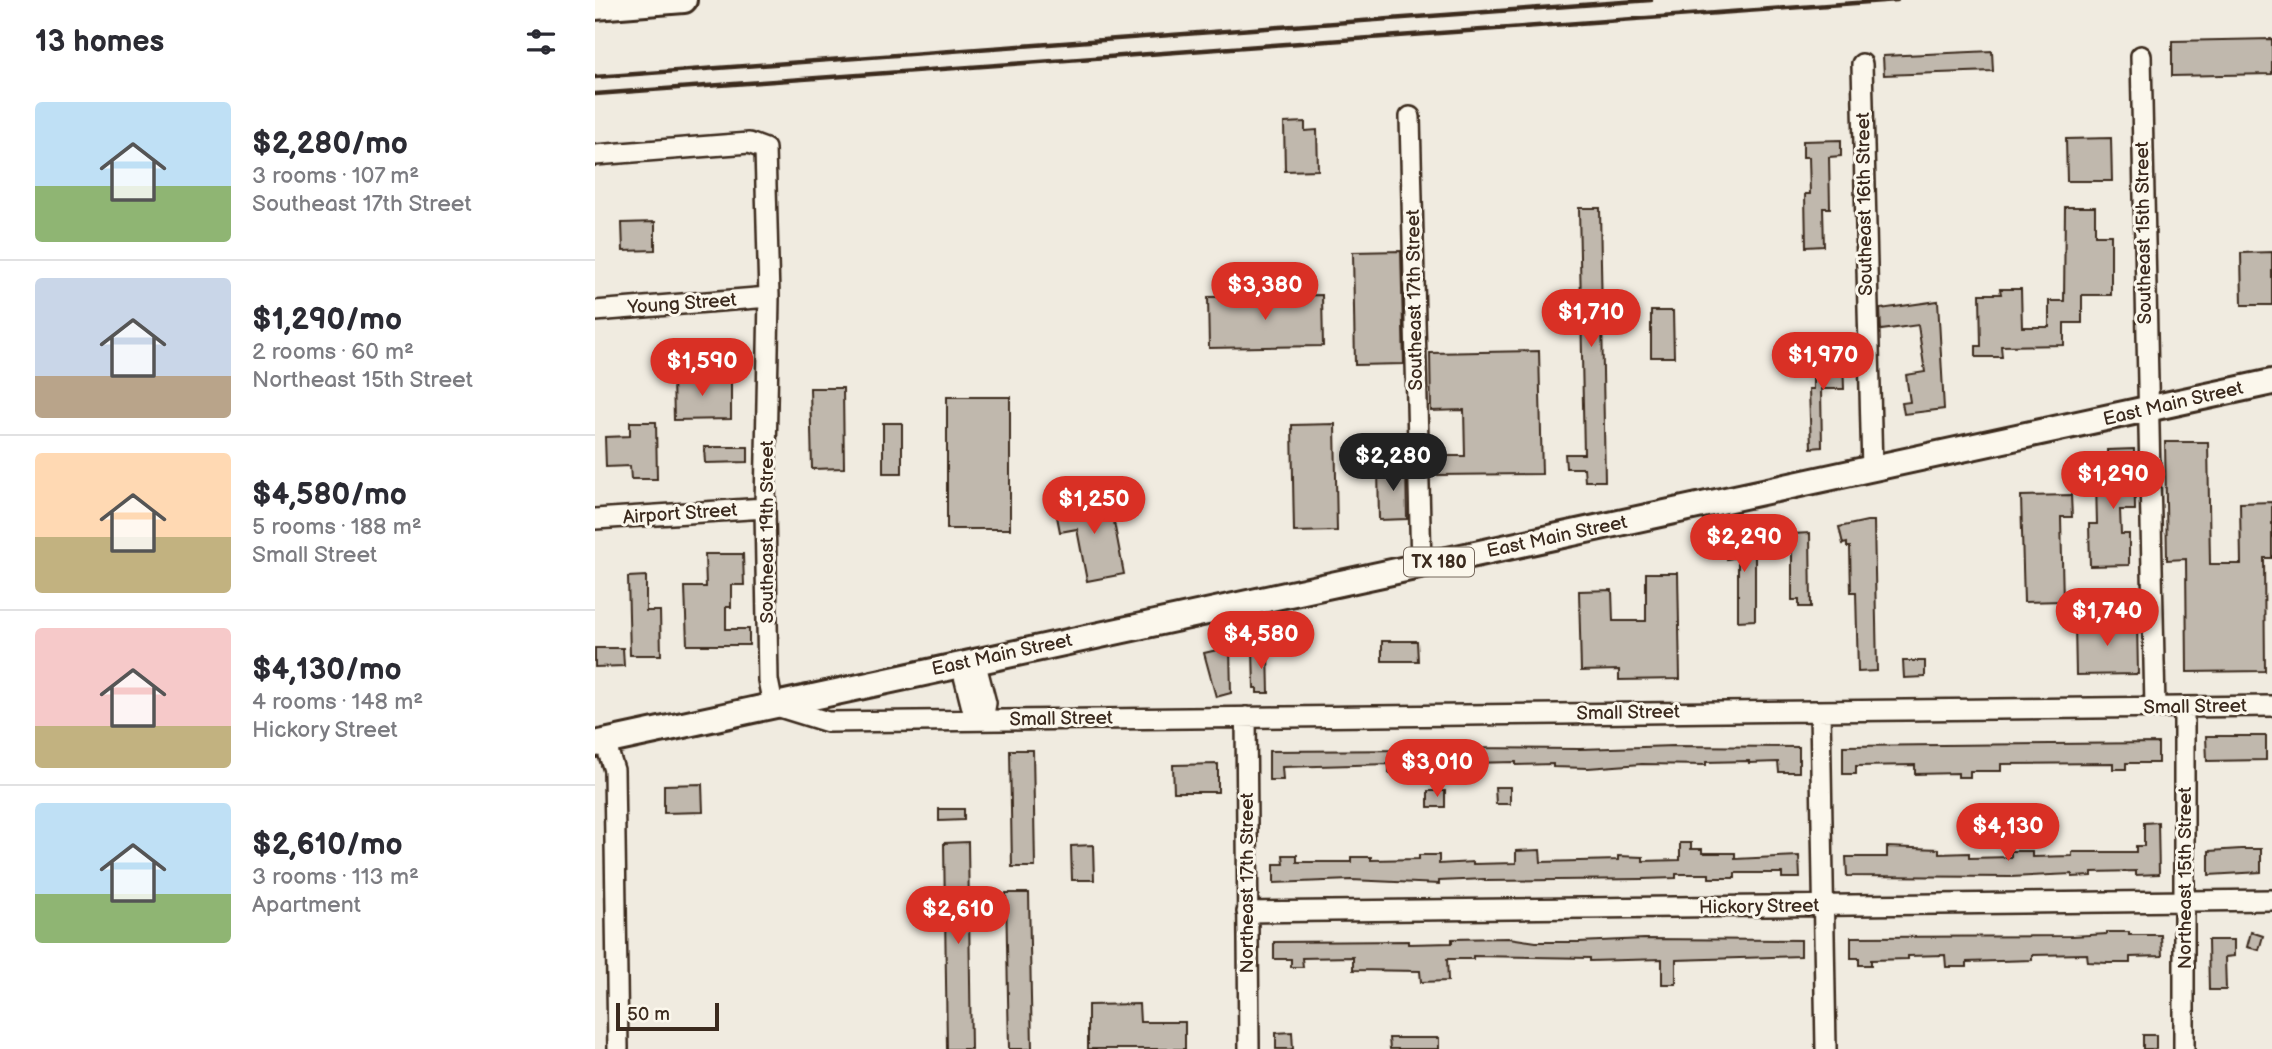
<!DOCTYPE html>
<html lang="en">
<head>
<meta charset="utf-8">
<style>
	:root { --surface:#fff; --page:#f2f2f3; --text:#2b2b33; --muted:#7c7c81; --line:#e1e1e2; --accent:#d93025 }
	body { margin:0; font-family:"Balsamiq Sans",sans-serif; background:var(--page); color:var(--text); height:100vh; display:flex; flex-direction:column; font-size:26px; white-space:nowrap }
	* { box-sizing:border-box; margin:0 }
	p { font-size:23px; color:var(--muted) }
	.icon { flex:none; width:38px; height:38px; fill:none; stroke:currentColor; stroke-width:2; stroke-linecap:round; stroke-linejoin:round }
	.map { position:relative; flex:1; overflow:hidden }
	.side { display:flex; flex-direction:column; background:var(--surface); width:595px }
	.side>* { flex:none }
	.scale { position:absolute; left:21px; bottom:18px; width:103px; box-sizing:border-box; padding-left:7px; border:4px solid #3b2a1e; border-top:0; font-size:19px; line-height:24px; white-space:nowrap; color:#3b2a1e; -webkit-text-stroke:5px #fbf7ec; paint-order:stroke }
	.price { position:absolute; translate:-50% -60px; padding:0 16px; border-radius:24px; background:var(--accent); color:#fff; font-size:23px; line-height:46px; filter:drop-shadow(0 2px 4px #0008) }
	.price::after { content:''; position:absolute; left:50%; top:42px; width:21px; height:16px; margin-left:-10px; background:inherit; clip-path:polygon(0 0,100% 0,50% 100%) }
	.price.current { background:#222; color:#fff }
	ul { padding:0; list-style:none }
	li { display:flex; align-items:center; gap:21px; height:175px; padding:0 35px }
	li+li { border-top:2px solid var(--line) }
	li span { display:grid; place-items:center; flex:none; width:196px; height:140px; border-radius:7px; color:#555 }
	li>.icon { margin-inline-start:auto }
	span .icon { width:84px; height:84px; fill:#fffc; stroke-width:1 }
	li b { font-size:30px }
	h2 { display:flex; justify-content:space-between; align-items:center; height:84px; padding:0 35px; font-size:30px }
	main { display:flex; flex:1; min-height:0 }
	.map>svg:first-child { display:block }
	.building { fill:#c0b8ad; stroke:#3b2a1e; stroke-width:2 }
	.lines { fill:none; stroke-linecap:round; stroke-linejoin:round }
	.minor-casing { stroke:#3b2a1e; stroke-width:24 }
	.major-casing { stroke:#3b2a1e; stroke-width:30 }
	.minor { stroke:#fbf7ec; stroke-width:19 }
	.major { stroke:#fbf7ec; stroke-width:24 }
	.rail { stroke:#3b2a1e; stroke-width:4.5 }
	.labels { text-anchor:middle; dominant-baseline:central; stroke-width:6; stroke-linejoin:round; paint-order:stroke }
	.shield { fill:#fbf7ec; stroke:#75685c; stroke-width:2 }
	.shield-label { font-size:18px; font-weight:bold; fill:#3b2a1e }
	.street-label { font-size:19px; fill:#3b2a1e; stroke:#fbf7ec }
</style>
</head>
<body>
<main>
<section class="side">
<h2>13 homes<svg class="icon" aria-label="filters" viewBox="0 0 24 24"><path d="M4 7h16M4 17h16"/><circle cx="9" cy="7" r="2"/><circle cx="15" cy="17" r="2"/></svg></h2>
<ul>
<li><span style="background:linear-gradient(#bfe0f5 60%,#8fb573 0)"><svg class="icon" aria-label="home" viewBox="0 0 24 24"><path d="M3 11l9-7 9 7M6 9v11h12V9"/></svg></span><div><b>$2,280/mo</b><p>3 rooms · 107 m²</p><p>Southeast 17th Street</p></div></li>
<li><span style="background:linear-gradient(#c9d6e8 70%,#b9a48a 0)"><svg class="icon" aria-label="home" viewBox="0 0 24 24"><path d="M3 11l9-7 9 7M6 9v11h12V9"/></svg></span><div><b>$1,290/mo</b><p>2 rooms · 60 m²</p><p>Northeast 15th Street</p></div></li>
<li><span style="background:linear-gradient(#ffd9b3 60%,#c2b280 0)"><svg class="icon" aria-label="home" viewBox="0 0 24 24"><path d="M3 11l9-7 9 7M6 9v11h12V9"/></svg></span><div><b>$4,580/mo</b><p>5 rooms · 188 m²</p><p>Small Street</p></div></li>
<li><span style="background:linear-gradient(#f6c9c9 70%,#c2b280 0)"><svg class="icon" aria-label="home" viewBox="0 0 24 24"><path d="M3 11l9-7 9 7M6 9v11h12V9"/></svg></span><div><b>$4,130/mo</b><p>4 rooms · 148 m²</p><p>Hickory Street</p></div></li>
<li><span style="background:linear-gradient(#bfe0f5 65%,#8fb573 0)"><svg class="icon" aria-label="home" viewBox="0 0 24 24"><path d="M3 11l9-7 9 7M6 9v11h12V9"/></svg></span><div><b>$2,610/mo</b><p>3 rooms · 113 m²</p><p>Apartment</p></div></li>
</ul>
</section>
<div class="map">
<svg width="1677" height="1049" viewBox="0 0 1677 1049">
	<rect width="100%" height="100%" fill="#f0ebe0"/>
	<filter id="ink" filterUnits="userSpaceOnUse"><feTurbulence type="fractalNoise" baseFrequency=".0143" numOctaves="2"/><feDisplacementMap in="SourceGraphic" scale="14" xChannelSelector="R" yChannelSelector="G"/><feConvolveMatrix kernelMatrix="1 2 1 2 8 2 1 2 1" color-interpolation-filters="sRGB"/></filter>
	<g filter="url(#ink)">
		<path class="building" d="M1677,39v35l-100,2v-35z
			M1397,51l1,20 -109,4 -1,-19z
			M710,122v9l12,-1 1,40 -33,1 -1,-48z
			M1516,138l1,43h-45l-1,-42z
			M1246,140v16l-12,1 1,51h-7l1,38 -18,1 -1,-53h5l-1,-37h-6v-16z
			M1470,207h30v28h16v60h-29v28h-18v22l-63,1 1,11h-26v-11h5l-1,-52h21l-1,-5h21l1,38h27v-26h15z
			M984,208h21l5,273h-20l-1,-13h-18l-1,-14h19z
			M60,222v28l-32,1 -1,-28z
			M806,251l3,113 -49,1 -2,-113z
			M1677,252v53h-30l-1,-52z
			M727,295l1,51 -114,2 -1,-51z
			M1343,301l6,108 -40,5 -2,-11 8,-1 -4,-27 19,-3 -7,-47 -37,5 -1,-21z
			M1056,311h22l1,46h-23z
			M944,351l3,123 -106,1v-19h29l-1,-46 -33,1 -1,-58z
			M1248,358l1,31h-23l1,58 -11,1 -2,-59h4v-30z
			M136,376v43l-57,1 -1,-43z
			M215,388h33l1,80 -32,1z
			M352,397h63v132h-63z
			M35,422h26l1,57h-26l-1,-13 -24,1 -1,-30 25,-1z
			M288,423h19v50h-19z
			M740,424l2,107 -43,1 -2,-107z
			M1570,442h43l2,122h31l-1,-61 32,-1v56h-8l1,113 -78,1 -1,-113 -19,1z
			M109,447h44v15l-43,1z
			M1539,449l1,61h-15l1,24h8v31l-39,1 -1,-42h8l-1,-42h12l-1,-32z
			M811,466l1,53 -28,1 -1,-53z
			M1476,495l1,22h-11l2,84 -39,1 -3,-106z
			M514,496l15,78 -37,7 -10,-52 -17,3 -5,-26z
			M1272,521h7l3,150 -19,1 -2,-80h-5l-1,-45h-3v-4l-4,1 -4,-17z
			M1215,533l1,74h-12v-7h-7v-66z
			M1156,534l4,17v69l-17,1v-64l-11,2 -4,-18z
			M110,554h38l1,31h-13v22h-5v22h23v16h-62l-2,-58h21z
			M1051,573h32l2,106 -61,1v-10l-38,1 -2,-80 33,-1 1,31h33z
			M51,576v35h14l1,44h-31l-2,-78z
			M1542,622l1,52 -62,1 -1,-52z
			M787,641h35l1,20h-36z
			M635,647l1,46 -15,4 -12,-44z
			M0,648h28l1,18 -29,1z
			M658,649h15l1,44h-12v-5h-3z
			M1308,661h22v16l-21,1z
			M1611,736h60v24l-59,1z
			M1563,743v20h-32v6h-13v-6l-112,1v7h-31v6h-12v-4l-43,1v-9l-59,1v8h-13v-28z
			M873,746v2l112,1 94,-3 125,1v25h-20l-1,-10 -29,1v-2l-43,1v3l-64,-1 -54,4 -35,-1v-3l-37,1v-3l-47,1v3l-60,4v4l-20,-1v-9l-107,3 1,13h-14v-29l149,-1z
			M415,750h23l2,117h-23z
			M623,764v28h-44l-1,-27z
			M107,784l1,28 -39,1v-28z
			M900,787h15v17h-14z
			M833,791h17v16h-17z
			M344,809h25v11l-25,1z
			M1563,822l1,52 -23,1v-4l-44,1v4l-20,1v-3l-61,3 -164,-1 -1,-19h41v-10l52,2v5l30,-1v5l42,-1v-6h21v6l40,-1v-4h64v-6h8v-23z
			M373,842l3,207h-24l-3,-206z
			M1085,843h11v6h11v4h33v6l64,-3 1,22h-18v-5h-47v5h-26v-4h-33v4l-34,1 -157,2v-2l-46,2v3l-88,-4 -77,3v-19h10l-1,-9h14v7h54v-5h20v3l48,-1v-4h20v9l34,-2v2l43,-1v-12l24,-1 1,12 77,-2v-4l25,1v4l37,-1z
			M498,845l1,35h-22l-1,-34z
			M1646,849h20v23l-52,3v-24z
			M411,893h23l3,156h-23z
			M1512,932h22v3h32l1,21 -32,1v6h-22l-20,-1 -1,-8 -55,1v5l-65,2v5h-21l-1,-12 -37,1v3l-37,1v5h-12v-7h-8v-21l221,-1 35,-2z
			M1656,932l12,4 -4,14 -12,-3z
			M914,938l27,4h42l66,-3 157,1v16l-125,4v24h-14v-25l-72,2v-3l-117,-2v3h-26l1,22 -27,1 -1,-11 -67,-1v-13l-51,1 1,9h-12v-8h-17v-17l134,-1v3l44,-1v-4z
			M1613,940h26v16l-9,1 1,33h-17z
			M544,1004l1,18h45v27h-97v-44z
			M697,1032l1,17h-17v-16z
			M1548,1035h13v14h-13z
			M794,1038h50v11h-49z"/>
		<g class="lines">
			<defs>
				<path id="minor" d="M1546,56l14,652
					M1267,64l10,406
					M815,117l11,449
					M0,155l154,-12 16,6 4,148 -4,211 3,172 5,25 55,17 1444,-16
					M0,311l174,-14
					M0,519l170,-11
					M380,661l11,42 -3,17
					M366,664l12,48 10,8
					M1589,707v342
					M1225,711l6,338
					M651,717l3,332
					M10,742l9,28 4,279
					M652,912l1025,-12"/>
				<path id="major" d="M0,7l89,-7
					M0,744l1677,-362"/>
			</defs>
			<use href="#minor" class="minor-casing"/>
			<use href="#major" class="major-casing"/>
			<use href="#minor" class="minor"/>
			<use href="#major" class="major"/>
			<path class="rail" d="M0,77l1056,-77
				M0,94l1302,-94"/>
		</g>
	</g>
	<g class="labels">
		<rect class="shield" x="809" y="547.5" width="70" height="29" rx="5"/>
		<g class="shield-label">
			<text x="844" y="562">TX 180</text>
		</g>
		<g class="street-label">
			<text transform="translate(1270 204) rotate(-91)">Southeast 16th Street</text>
			<text transform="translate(1549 233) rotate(-91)">Southeast 15th Street</text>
			<text transform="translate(820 300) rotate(-91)">Southeast 17th Street</text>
			<text transform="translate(87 304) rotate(-4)">Young Street</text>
			<text transform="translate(1578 404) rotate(-13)">East Main Street</text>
			<text transform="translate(85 514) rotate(-4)">Airport Street</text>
			<text transform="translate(172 532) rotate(-90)">Southeast 19th Street</text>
			<text transform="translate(962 537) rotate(-12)">East Main Street</text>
			<text transform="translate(407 655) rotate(-12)">East Main Street</text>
			<text transform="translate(1600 707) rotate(-1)">Small Street</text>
			<text transform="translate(1033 713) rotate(-1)">Small Street</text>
			<text transform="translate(466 719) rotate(-1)">Small Street</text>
			<text transform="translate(1590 878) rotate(-90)">Northeast 15th Street</text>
			<text transform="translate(652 883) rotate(-90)">Northeast 17th Street</text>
			<text transform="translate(1164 907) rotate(-1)">Hickory Street</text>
		</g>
	</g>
</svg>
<div class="scale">50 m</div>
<b class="price" style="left:670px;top:322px">$3,380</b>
<b class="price" style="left:996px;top:349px">$1,710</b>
<b class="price" style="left:1228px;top:392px">$1,970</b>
<b class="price" style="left:107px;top:398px">$1,590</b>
<b class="price current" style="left:798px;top:493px">$2,280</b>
<b class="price" style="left:1518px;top:511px">$1,290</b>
<b class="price" style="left:499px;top:536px">$1,250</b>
<b class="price" style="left:1149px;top:574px">$2,290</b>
<b class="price" style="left:1512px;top:648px">$1,740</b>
<b class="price" style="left:666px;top:671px">$4,580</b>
<b class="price" style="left:842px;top:799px">$3,010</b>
<b class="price" style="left:1413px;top:863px">$4,130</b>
<b class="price" style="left:363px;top:946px">$2,610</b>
</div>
</main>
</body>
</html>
